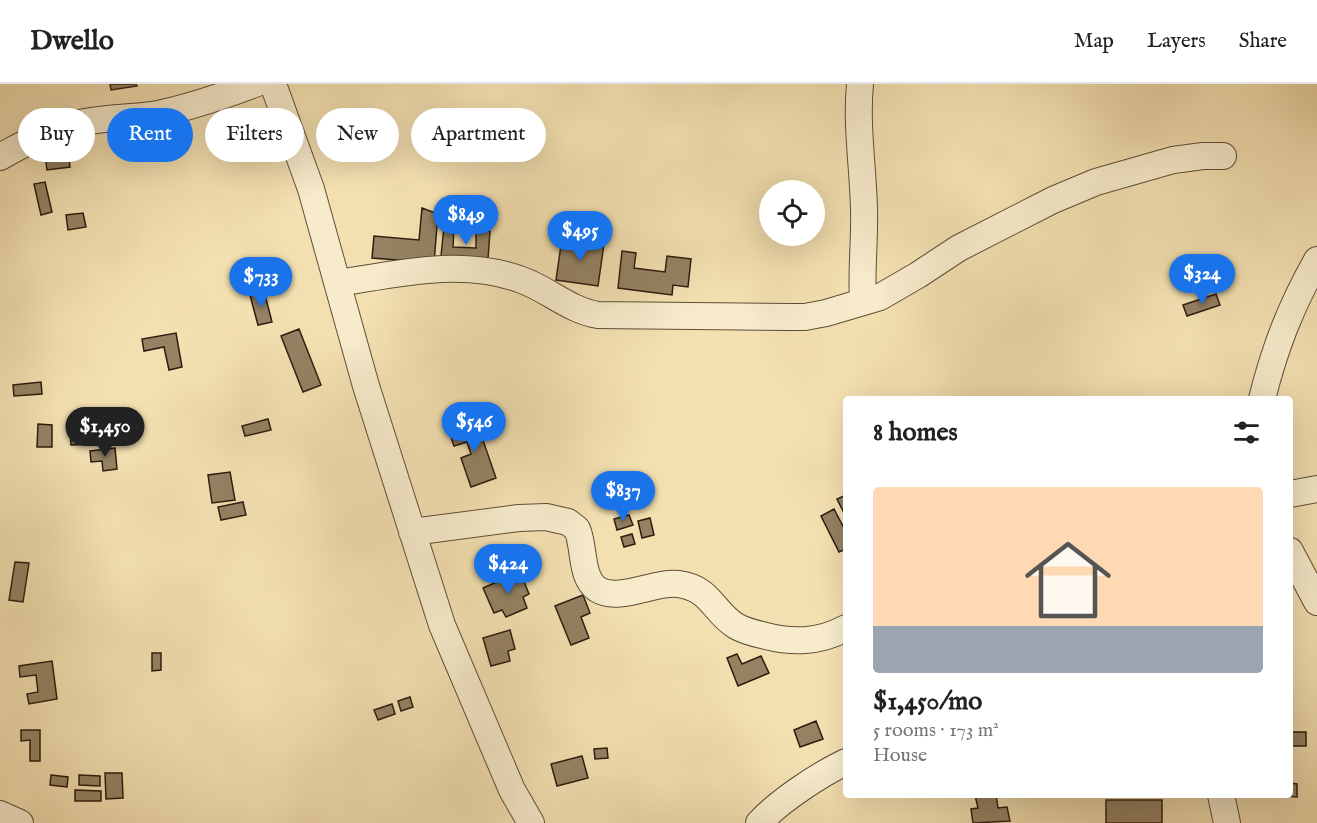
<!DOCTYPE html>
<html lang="en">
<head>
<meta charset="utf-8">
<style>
	:root { --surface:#fff; --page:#f6f6f6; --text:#222; --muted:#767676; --line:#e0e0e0; --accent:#1a73e8 }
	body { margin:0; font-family:"IM FELL English",serif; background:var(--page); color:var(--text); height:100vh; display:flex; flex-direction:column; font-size:22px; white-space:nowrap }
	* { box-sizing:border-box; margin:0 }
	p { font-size:20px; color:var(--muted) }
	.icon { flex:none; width:33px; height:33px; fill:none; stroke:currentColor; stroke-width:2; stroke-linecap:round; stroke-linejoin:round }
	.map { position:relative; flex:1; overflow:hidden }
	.drawer { position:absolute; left:843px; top:312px; width:450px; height:402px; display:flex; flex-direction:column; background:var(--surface); border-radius:6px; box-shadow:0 6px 24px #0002 }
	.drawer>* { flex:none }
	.guide { position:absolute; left:18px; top:24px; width:570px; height:54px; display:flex; gap:12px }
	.controls { position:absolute; left:759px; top:96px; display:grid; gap:12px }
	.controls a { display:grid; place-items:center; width:66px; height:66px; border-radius:50%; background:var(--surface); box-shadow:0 6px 24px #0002; font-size:30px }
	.price { position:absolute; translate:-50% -51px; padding:0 14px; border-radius:21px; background:var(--accent); color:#fff; font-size:20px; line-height:39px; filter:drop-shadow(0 2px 3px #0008) }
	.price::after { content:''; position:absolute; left:50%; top:36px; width:18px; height:14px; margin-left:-9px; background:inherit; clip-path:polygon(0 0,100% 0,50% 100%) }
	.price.on { background:#222; color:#fff }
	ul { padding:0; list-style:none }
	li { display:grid; align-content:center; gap:12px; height:318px; padding:0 30px }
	li span { display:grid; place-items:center; height:186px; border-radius:6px; color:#555 }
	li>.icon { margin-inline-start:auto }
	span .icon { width:108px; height:108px; fill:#fffc; stroke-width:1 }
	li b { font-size:26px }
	h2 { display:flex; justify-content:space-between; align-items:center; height:72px; padding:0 30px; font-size:26px }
	.chip { padding:0 21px; border-radius:27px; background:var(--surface); box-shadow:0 6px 24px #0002; font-size:21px; line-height:54px }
	.chip.on { background:var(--accent); color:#fff }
	header { display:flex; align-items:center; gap:36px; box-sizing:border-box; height:84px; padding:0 30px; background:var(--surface); border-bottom:2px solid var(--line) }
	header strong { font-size:28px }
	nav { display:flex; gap:33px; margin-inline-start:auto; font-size:21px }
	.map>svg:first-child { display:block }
	.building { fill:#948263; stroke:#2d1c0f; stroke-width:1.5 }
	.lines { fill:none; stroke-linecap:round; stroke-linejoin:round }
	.minor-casing { stroke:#5e4d38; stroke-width:28 }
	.minor { stroke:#f7ebcc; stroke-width:26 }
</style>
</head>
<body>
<header>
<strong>Dwello</strong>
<nav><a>Map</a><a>Layers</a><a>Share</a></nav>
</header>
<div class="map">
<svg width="1317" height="739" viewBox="0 0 1317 739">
	<rect width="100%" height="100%" fill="#f3e0b1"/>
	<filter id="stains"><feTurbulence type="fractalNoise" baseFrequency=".00333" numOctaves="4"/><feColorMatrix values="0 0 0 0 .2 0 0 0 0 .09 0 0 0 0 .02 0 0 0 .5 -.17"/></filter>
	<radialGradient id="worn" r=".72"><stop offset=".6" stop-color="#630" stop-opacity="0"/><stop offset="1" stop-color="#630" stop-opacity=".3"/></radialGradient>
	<path class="building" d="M110,0h26l1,2 -26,4z
		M68,68l2,15 -23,3 -2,-15z
		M45,98l7,30 -11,3 -7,-31z
		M422,124l16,6 -4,49 -62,-5 2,-22 45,4z
		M83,129l3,14 -18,3 -2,-15z
		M454,142l-1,21 23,1v-17h14l-2,28 -47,-3 3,-29z
		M562,154l42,6 -6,42 -42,-6z
		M622,167l14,2 -2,15 31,4 2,-16 24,3 -3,28 -15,-2 -1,10 -54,-7z
		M264,207l8,31 -14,3 -8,-30z
		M1216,210l4,11 -33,11 -4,-11z
		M299,245l22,56 -18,7 -22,-56z
		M176,249l6,34 -13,3 -5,-23 -20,4 -2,-12z
		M41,298l1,12 -28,2 -1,-11z
		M268,335l3,11 -26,6 -3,-10z
		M476,336l20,58 -25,9 -10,-29 10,-4 -4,-12 -13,4 -6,-17z
		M38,340l14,1v22h-15z
		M96,345l1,15 -26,1 -1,-15z
		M115,364l2,21 -14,2 -1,-10 -11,1 -1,-11z
		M230,388l5,28 -23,3 -4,-28z
		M846,411v20h-1l-8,-16z
		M243,418l3,13 -25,5 -3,-13z
		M834,425l12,23v17l-7,3 -18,-36z
		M629,431l4,10 -16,5 -3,-11z
		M650,434l4,17 -12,3 -4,-17z
		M632,450l3,10 -11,3 -3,-10z
		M15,478l14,1 -6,39 -14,-2z
		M520,488l9,22 -6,3 4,11 -21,9 -4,-7 -8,3 -11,-25z
		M583,511l7,18 -9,4 8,21 -18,7 -16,-39z
		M510,546l5,19 -7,2 2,10 -19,5 -8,-28z
		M152,569h9v17l-9,1z
		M737,570l5,10 19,-8 8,17 -31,13 -11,-28z
		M52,577l5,38 -28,5 -2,-10 11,-2 -2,-17 -16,2 -1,-11z
		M410,613l3,10 -12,4 -3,-10z
		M392,620l3,10 -17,6 -4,-10z
		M816,637l7,18 -23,8 -6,-17z
		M21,646h19v31h-10v-21l-9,1z
		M1290,648h16v14h-16z
		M607,664l1,10 -13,1 -1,-10z
		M582,672l6,22 -31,8 -6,-22z
		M105,689h17l1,25 -17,1z
		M51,691l17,2 -1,10 -17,-2z
		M79,691l21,1v10l-21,-1z
		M1290,699l7,1v13l-27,-2h20z
		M75,706l26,1v10h-26z
		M975,711h21l2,13 9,-1 3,14 -37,2 -2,-14 7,-1z
		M1106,716h56v23h-56z"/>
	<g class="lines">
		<defs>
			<path id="minor" d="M273,0l38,105 55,197 76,239 70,165 19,33
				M860,0c-4,41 3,83 4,125 1,31 -3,61 -1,92
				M0,73c26,-15 54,-29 85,-35 24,-5 49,-4 73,-8 33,-7 65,-18 97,-30
				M338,199c59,-9 123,-25 181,-4 28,9 49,31 79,36l190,2h17l21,-4 54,-16 38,-22 41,-27 94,-48 43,-18 77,-22 30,-4h20
				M1262,315c13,-52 29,-93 55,-139
				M1290,410l27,-5
				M412,448l107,-14 27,-1 22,5 9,7c8,18 3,48 20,60 22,14 57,-8 81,-5 33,4 35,28 58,42 7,4 17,7 26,9 30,8 56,8 84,-7
				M1290,467l27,51
				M1221,711l6,28
				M0,730l20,9
				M759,739c19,-21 61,-49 87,-61"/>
		</defs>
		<use href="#minor" class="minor-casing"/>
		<use href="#minor" class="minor"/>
	</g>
	<rect width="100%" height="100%" filter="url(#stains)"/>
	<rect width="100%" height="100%" fill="url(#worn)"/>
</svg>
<div class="controls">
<a><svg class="icon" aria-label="locate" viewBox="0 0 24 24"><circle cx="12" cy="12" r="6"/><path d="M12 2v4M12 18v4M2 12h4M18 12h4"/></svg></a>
</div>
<b class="price" style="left:466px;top:162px">$849</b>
<b class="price" style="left:580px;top:178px">$495</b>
<b class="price" style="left:1202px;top:221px">$324</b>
<b class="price" style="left:261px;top:224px">$733</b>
<b class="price" style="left:474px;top:369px">$546</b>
<b class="price on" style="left:105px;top:374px">$1,450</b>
<b class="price" style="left:623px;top:438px">$837</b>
<b class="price" style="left:508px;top:511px">$424</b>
<div class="guide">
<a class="chip">Buy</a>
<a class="chip on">Rent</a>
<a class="chip">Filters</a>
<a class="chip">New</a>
<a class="chip">Apartment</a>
</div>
<section class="drawer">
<h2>8 homes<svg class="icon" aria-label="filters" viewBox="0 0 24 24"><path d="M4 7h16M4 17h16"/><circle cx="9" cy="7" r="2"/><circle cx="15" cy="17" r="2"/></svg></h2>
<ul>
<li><span style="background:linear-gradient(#ffd9b3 75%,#9aa5b1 0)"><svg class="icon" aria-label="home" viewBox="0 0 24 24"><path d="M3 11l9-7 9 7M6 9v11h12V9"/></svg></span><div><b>$1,450/mo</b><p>5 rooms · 173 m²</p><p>House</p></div></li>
</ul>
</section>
</div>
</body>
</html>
